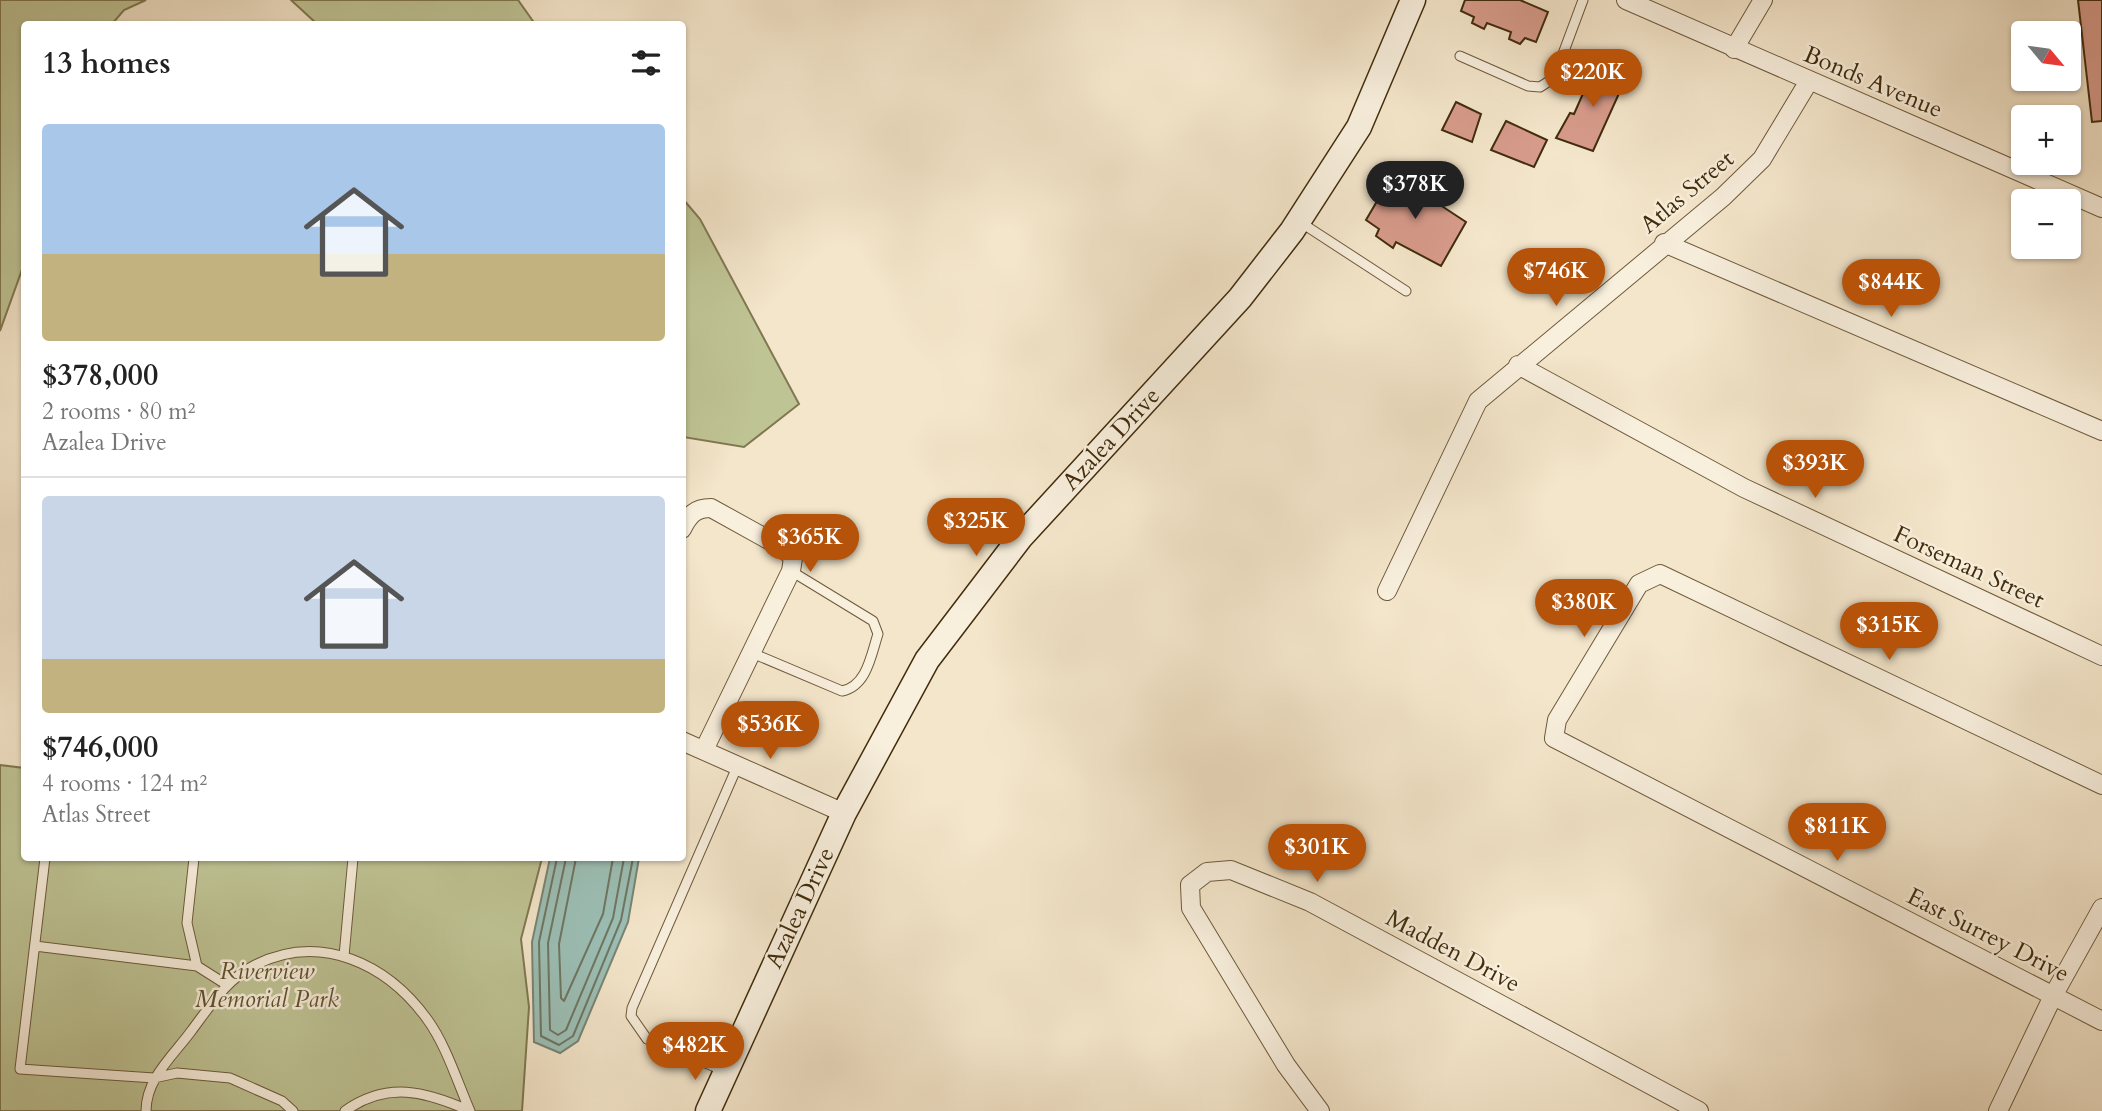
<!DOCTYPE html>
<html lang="en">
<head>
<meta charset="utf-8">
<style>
	:root { --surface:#fff; --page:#f6f6f6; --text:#222; --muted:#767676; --line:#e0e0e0; --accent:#b45309 }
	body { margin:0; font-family:Cardo,serif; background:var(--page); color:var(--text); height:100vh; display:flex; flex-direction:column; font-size:26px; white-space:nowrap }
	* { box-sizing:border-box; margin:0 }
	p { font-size:23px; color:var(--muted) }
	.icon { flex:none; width:38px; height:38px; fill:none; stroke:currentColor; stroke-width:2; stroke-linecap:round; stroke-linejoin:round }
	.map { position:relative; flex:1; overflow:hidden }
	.panel { position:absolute; left:21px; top:21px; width:665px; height:840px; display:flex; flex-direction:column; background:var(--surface); border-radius:7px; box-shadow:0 2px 5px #0004 }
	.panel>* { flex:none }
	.needle { width:46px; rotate:119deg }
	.buttons { position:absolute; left:2011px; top:21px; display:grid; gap:14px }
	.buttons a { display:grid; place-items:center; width:70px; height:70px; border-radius:7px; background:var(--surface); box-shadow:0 2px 5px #0004; font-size:35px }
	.price { position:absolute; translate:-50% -60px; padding:0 16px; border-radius:24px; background:var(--accent); color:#fff; font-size:23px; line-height:46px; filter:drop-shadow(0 2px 4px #0008) }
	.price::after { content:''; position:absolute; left:50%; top:42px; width:21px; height:16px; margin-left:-10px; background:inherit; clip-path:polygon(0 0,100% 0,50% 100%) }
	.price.active { background:#222; color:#fff }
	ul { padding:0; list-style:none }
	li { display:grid; align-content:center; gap:14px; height:371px; padding:0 21px }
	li+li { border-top:2px solid var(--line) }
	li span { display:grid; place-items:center; height:217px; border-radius:7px; color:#555 }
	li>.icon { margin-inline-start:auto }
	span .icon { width:126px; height:126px; fill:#fffc; stroke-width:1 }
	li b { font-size:30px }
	h2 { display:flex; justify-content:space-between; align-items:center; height:84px; padding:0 21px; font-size:30px }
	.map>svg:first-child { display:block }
	.green { fill:#bfc495; stroke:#807850; stroke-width:2 }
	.water { fill:#9cc0b7; stroke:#788573; stroke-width:2 }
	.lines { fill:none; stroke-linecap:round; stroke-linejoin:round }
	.shore { stroke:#6e7662; stroke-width:2 }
	.building { fill:#d79b8b; stroke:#412c0c; stroke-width:2 }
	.lane-casing { stroke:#6e5a3c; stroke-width:11 }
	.street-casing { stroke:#6e5a3c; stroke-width:20 }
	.secondary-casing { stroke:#412c0c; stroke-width:27 }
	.lane { stroke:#f8efdd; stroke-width:9 }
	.street { stroke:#f8efdd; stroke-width:18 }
	.secondary { stroke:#f8efdd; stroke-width:24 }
	.labels { text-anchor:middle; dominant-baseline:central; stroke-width:5; stroke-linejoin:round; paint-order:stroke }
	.street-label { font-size:24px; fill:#412c0c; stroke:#f8efdd }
	.park-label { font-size:24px; font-style:italic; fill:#60522e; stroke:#f8efdd }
</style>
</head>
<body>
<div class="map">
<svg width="2102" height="1111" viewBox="0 0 2102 1111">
	<rect width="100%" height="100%" fill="#f4e6cb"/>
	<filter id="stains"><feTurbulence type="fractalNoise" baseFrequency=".00286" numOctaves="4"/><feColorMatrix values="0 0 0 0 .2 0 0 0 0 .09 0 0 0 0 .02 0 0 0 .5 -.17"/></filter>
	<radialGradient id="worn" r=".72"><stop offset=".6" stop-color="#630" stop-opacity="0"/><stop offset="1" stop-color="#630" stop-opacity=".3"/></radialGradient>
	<path class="green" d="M0,0h146l-22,10 -12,14h-88v240l-24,67z
		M291,0h227l17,24h-218z
		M683,199l17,20 99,185 -55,43 -61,-10z
		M0,765l24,3v90h518l-21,81 8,68 -7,104h-522z"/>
	<path class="water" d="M550,858h89l-11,64 -50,119 -18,12 -26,-11 -2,-100z"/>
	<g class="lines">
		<path class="shore" d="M557,858l-18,84 2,94 18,9 14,-9 48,-116 12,-62
			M566,858l-18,85 2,87 8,5 8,-5 47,-112 11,-60
			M576,858l-17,86 2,54 3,3 39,-87 10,-56"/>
	</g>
	<path class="building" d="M1465,0h55l28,12 -12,30 -11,-4 -5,6 -11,-5 2,-7 -24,-9 -3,6 -12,-6 2,-6 -13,-6z
		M2078,0h24v121l-10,1z
		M1596,64l30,14 -33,73 -37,-13 14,-25 4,1z
		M1456,102l25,12 -9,28 -30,-12z
		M1506,121l41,19 -13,27 -43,-17z
		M1393,174l73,48 -25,44 -45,-24 -3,6 -17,-12 3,-7 -13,-9z"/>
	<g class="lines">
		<defs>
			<path id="lane" d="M1460,56l68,30 12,1 14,-9 29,-78
				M1300,222l106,69
				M752,653l90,38c25,-5 29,-36 36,-57l-5,-13 -82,-50
				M45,858l-25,211 134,9 23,-5 53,5 52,23 11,10
				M194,858l-7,65 10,43
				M35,946l162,20 30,19
				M344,956l9,-98
				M725,1071l-78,-32 -16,-23 1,-8 105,-241
				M146,1111c0,-33 28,-56 46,-81 18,-24 36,-52 63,-65 66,-33 132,-1 172,54 19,26 30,62 43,92
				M345,1111c42,-30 80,-20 125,0"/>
			<path id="street" d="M1626,0l476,208
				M1734,49l29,-49
				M1664,243l438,188
				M1518,365l226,123 358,168
				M682,529c7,-14 13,-21 29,-21l74,41 8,9 -2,13 -87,179
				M1387,591l91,-190 245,-204 39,-38 47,-78
				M682,741l162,72
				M2102,785l-442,-211 -21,10 -82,136 -3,18 548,283
				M1320,1111l-34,-46 -95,-157 -1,-23 17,-13 24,-2 79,32 389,209
				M1998,1111l55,-115 49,-88"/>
			<path id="secondary" d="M708,1111l136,-298 83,-153 93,-122 220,-240 52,-67 67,-104 54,-127"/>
		</defs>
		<use href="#lane" class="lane-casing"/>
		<use href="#street" class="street-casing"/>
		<use href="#secondary" class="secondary-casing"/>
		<use href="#lane" class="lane"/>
		<use href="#street" class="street"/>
		<use href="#secondary" class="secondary"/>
	</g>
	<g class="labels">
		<g class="street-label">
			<text transform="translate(1873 82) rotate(23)">Bonds Avenue</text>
			<text transform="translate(1687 192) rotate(-40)">Atlas Street</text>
			<text transform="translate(1111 439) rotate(-47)">Azalea Drive</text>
			<text transform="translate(1969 567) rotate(25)">Forseman Street</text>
			<text transform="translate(800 908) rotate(-65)">Azalea Drive</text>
			<text transform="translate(1988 935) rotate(27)">East Surrey Drive</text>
			<text transform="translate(1453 951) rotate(28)">Madden Drive</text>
		</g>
		<g class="park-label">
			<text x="267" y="971">Riverview<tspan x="267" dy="28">Memorial Park</tspan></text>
		</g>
	</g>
	<rect width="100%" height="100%" filter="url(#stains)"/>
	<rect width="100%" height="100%" fill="url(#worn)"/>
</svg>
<div class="buttons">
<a><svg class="needle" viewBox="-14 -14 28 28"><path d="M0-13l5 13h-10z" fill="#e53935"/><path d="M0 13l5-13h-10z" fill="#767676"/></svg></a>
<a>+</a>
<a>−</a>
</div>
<b class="price" style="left:1593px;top:109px">$220K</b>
<b class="price active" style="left:1415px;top:221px">$378K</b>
<b class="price" style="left:1556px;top:308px">$746K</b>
<b class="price" style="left:1891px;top:319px">$844K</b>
<b class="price" style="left:1815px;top:500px">$393K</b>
<b class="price" style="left:976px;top:558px">$325K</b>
<b class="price" style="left:810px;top:574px">$365K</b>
<b class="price" style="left:1584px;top:639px">$380K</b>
<b class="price" style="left:1889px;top:662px">$315K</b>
<b class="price" style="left:770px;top:761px">$536K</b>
<b class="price" style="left:1837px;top:863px">$811K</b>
<b class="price" style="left:1317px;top:884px">$301K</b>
<b class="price" style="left:695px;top:1082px">$482K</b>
<section class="panel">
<h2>13 homes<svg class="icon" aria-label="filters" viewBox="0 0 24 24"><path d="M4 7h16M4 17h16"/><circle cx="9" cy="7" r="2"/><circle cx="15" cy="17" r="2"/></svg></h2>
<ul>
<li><span style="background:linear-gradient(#a9c7e8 60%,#c2b280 0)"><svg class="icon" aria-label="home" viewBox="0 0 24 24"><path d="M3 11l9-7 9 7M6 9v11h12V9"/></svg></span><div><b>$378,000</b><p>2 rooms · 80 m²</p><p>Azalea Drive</p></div></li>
<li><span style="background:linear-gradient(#c9d6e8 75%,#c2b280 0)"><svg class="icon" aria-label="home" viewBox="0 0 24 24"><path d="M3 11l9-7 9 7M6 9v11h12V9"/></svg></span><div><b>$746,000</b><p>4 rooms · 124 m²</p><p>Atlas Street</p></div></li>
</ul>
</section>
</div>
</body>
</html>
